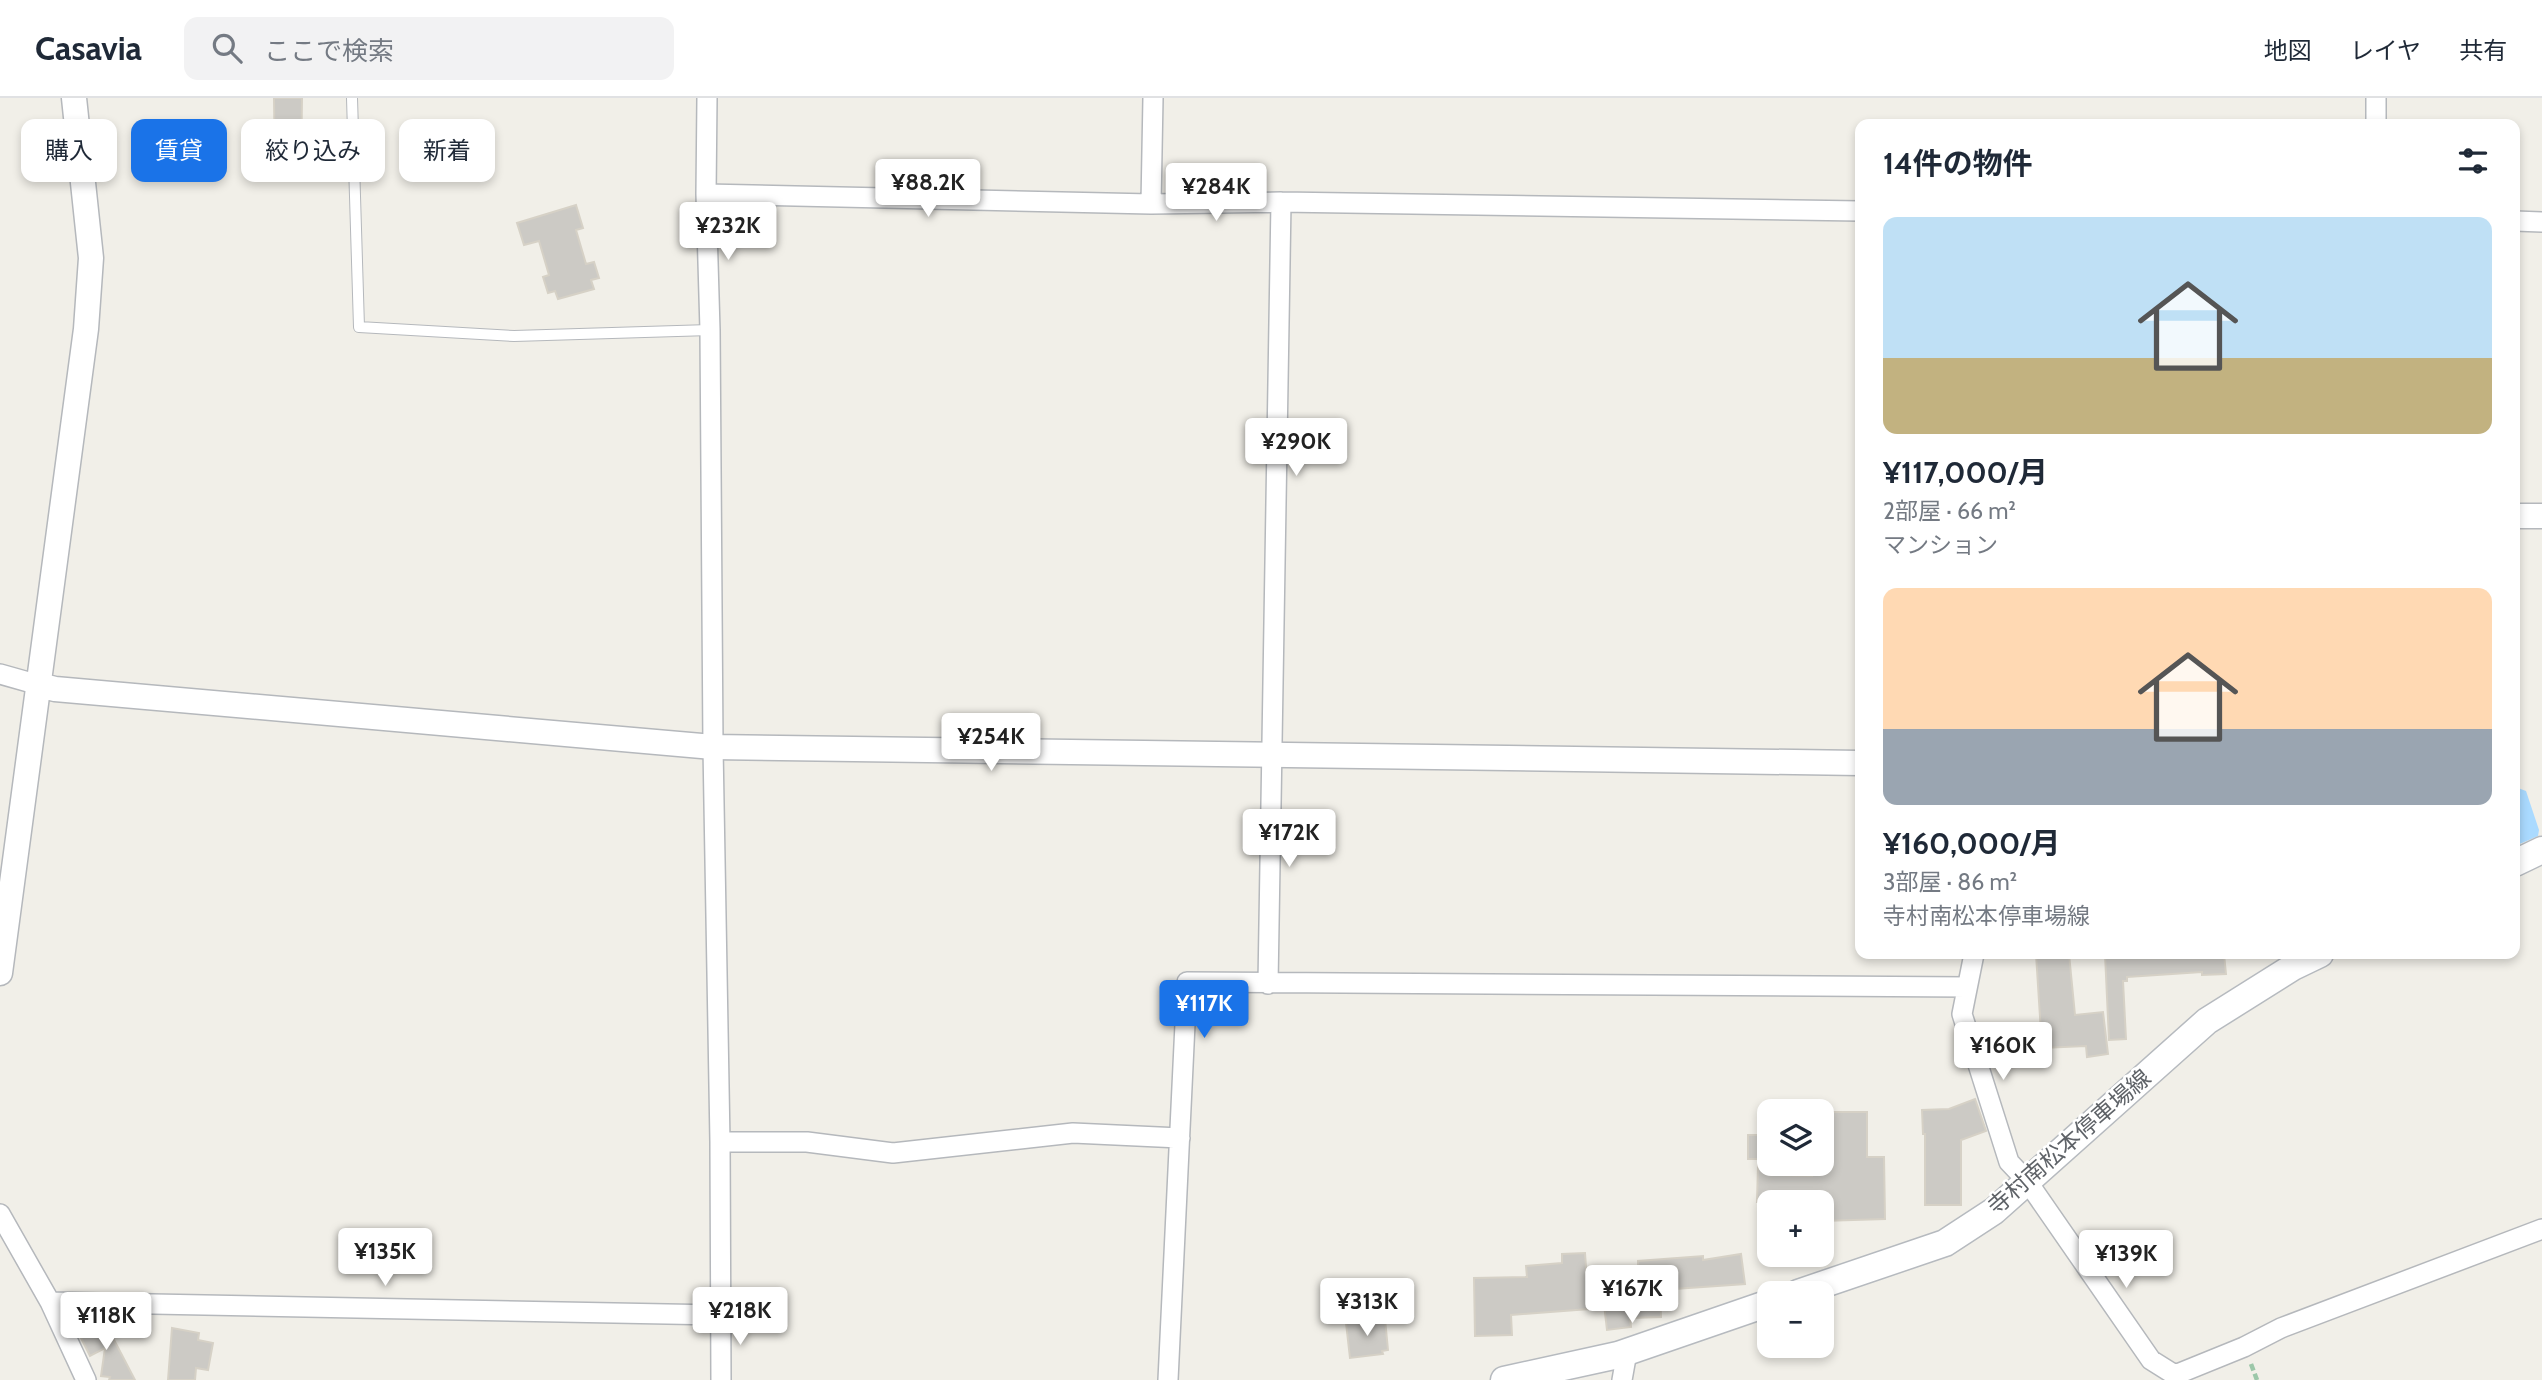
<!DOCTYPE html>
<html lang="ja">
<head>
<meta charset="utf-8">
<style>
	:root { --surface:#fff; --page:#f2f2f3; --text:#1f2937; --muted:#747a83; --line:#e0e1e3; --accent:#1a73e8 }
	body { margin:0; font-family:Cabin,"Noto Sans JP",sans-serif; background:var(--page); color:var(--text); height:100vh; display:flex; flex-direction:column; font-size:26px; white-space:nowrap }
	* { box-sizing:border-box; margin:0 }
	p { font-size:23px; color:var(--muted) }
	.icon { flex:none; width:38px; height:38px; fill:none; stroke:currentColor; stroke-width:2; stroke-linecap:round; stroke-linejoin:round }
	.map { position:relative; flex:1; overflow:hidden }
	.details { position:absolute; left:1855px; top:21px; width:665px; height:840px; display:flex; flex-direction:column; background:var(--surface); border-radius:14px; box-shadow:0 4px 10px #0003 }
	.details>* { flex:none }
	.guide { position:absolute; left:21px; top:21px; width:665px; height:63px; display:flex; gap:14px }
	.controls { position:absolute; left:1757px; top:1001px; display:grid; gap:14px }
	.controls a { display:grid; place-items:center; width:77px; height:77px; border-radius:14px; background:var(--surface); box-shadow:0 4px 10px #0003; font-size:35px }
	.price { position:absolute; translate:-50% -60px; padding:0 16px; border-radius:7px; background:#fff; color:#222; font-size:23px; line-height:46px; filter:drop-shadow(0 2px 4px #0008) }
	.price::after { content:''; position:absolute; left:50%; top:42px; width:21px; height:16px; margin-left:-10px; background:inherit; clip-path:polygon(0 0,100% 0,50% 100%) }
	.price.selected { background:var(--accent); color:#fff }
	ul { padding:0; list-style:none }
	li { display:grid; align-content:center; gap:14px; height:371px; padding:0 28px }
	li span { display:grid; place-items:center; height:217px; border-radius:14px; color:#555 }
	li>.icon { margin-inline-start:auto }
	span .icon { width:126px; height:126px; fill:#fffc; stroke-width:1 }
	li b { font-size:30px }
	h2 { display:flex; justify-content:space-between; align-items:center; height:84px; padding:0 28px; font-size:30px }
	.chip { padding:0 24px; border-radius:14px; background:var(--surface); box-shadow:0 4px 10px #0003; font-size:24px; line-height:63px }
	.chip.selected { background:var(--accent); color:#fff }
	header { display:flex; align-items:center; gap:42px; box-sizing:border-box; height:98px; padding:0 35px; background:var(--surface); border-bottom:2px solid var(--line) }
	header strong { font-size:33px }
	nav { display:flex; gap:38px; margin-inline-start:auto; font-size:24px }
	.search { width:490px; height:63px; background:var(--page); display:flex; align-items:center; gap:18px; box-sizing:border-box; padding:0 24px; border-radius:14px; color:var(--muted); font-size:26px }
	.map>svg:first-child { display:block }
	.water { fill:#aadaff }
	.building { fill:#cccac5; stroke:#d6d1c6; stroke-width:2 }
	.lines { fill:none; stroke-linecap:round; stroke-linejoin:round }
	.service-casing { stroke:#b5b8bc; stroke-width:12 }
	.minor-casing { stroke:#b5b8bc; stroke-width:22 }
	.tertiary-casing { stroke:#b5b8bc; stroke-width:27 }
	.secondary-casing { stroke:#b6babf; stroke-width:29 }
	.path { stroke:#9cc7a9; stroke-width:4.5; stroke-dasharray:7 3.5; stroke-linecap:butt }
	.service { stroke:#fff; stroke-width:10 }
	.minor { stroke:#fff; stroke-width:19 }
	.tertiary { stroke:#fff; stroke-width:24 }
	.secondary { stroke:#fff; stroke-width:26 }
	.labels { text-anchor:middle; dominant-baseline:central; stroke-width:5; stroke-linejoin:round; paint-order:stroke }
	.street-label { font-size:23px; fill:#5f6368; stroke:#fff }
</style>
</head>
<body>
<header>
<strong>Casavia</strong>
<div class="search"><svg class="icon" aria-label="search" viewBox="0 0 24 24"><circle cx="10" cy="10" r="6"/><path d="M15 15l6 6"/></svg>ここで検索</div>
<nav><a>地図</a><a>レイヤ</a><a>共有</a></nav>
</header>
<div class="map">
<svg width="2542" height="1282" viewBox="0 0 2542 1282">
	<rect width="100%" height="100%" fill="#f1efe8"/>
	<path class="water" d="M2518,690l8,3 13,39 -1,6 -23,10v-57z"/>
	<path class="building" d="M274,0h28l-1,70h-26z
		M576,107l7,23 -7,2 10,34 8,-2 5,16 -8,2 3,9 -36,10 -3,-8 -7,2 -5,-16 6,-2 -10,-34 -15,4 -7,-22z
		M2036,856h33l6,61 28,-3 5,42 -21,3 -1,-11 -44,2z
		M2105,856h119l2,20 -24,1v-3l-75,5v4h-4l3,58 -17,1z
		M1975,1001l11,32 -25,9v65h-36v-71h-2l-1,-24 27,-1z
		M1824,1014h43v45h17l1,62 -63,2v-19h-65l1,-37h19v10l35,1v-12h10z
		M1748,1037h21v24h-21z
		M1585,1155l4,56 -78,6 1,20 -37,1 -1,-58 53,-1 -1,-11 36,-3v-9z
		M1741,1156l4,30 -85,6 1,27 -31,1 1,9 -24,3 -4,-34 36,-4 -1,-31 65,-5v4z
		M1385,1221l3,31 -6,1 1,3 -33,4 -4,-35z
		M103,1222l9,16 23,44h-26l1,-3 -9,-1 4,-28 -15,8 -12,-24z
		M172,1230l27,5 -1,7 15,3 -5,27 -12,-2 -1,12h-27z"/>
	<g class="lines">
		<defs>
			<path id="service" d="M352,0l7,229 155,9 196,-6"/>
			<path id="minor" d="M707,0l-1,96 4,136 3,417 7,395 1,238
				M2376,26v-26
				M706,96l445,10 130,-2 579,9
				M1151,106l2,-106
				M2515,123l27,1
				M0,576l39,11
				M1974,856l-12,60 47,148 18,19 124,179 24,15 69,-28 37,-19 261,-99
				M1268,886l13,-782
				M720,1044h87l86,11 180,-20 107,5
				M0,1116l50,88 36,78
				M50,1204l670,13
				M1168,1282l19,-398 780,5
				M1622,1282l5,-28"/>
			<path id="tertiary" d="M2515,418h27
				M39,587l16,4 658,58 1147,16
				M0,875l86,-644 5,-71 -17,-160"/>
			<path id="secondary" d="M2515,765l27,-13
				M1798,1195l147,-50 49,-32 213,-190 86,-54 27,-13
				M1504,1282l114,-25 151,-52"/>
		</defs>
		<use href="#service" class="service-casing"/>
		<use href="#minor" class="minor-casing"/>
		<use href="#tertiary" class="tertiary-casing"/>
		<use href="#secondary" class="secondary-casing"/>
		<path class="path" d="M2251,1266l6,16"/>
		<use href="#service" class="service"/>
		<use href="#minor" class="minor"/>
		<use href="#tertiary" class="tertiary"/>
		<use href="#secondary" class="secondary"/>
	</g>
	<g class="labels">
		<g class="street-label">
			<text transform="translate(2069 1044) rotate(-41)">寺村南松本停車場線</text>
		</g>
	</g>
</svg>
<div class="controls">
<a><svg class="icon" aria-label="layers" viewBox="0 0 24 24"><path d="M12 4l9 5-9 5-9-5zM3 14l9 5 9-5"/></svg></a>
<a>+</a>
<a>−</a>
</div>
<b class="price" style="left:928px;top:121px">¥88.2K</b>
<b class="price" style="left:1216px;top:125px">¥284K</b>
<b class="price" style="left:728px;top:164px">¥232K</b>
<b class="price" style="left:1296px;top:380px">¥290K</b>
<b class="price" style="left:991px;top:675px">¥254K</b>
<b class="price" style="left:1289px;top:771px">¥172K</b>
<b class="price selected" style="left:1204px;top:942px">¥117K</b>
<b class="price" style="left:2003px;top:984px">¥160K</b>
<b class="price" style="left:385px;top:1190px">¥135K</b>
<b class="price" style="left:2126px;top:1192px">¥139K</b>
<b class="price" style="left:1632px;top:1227px">¥167K</b>
<b class="price" style="left:1367px;top:1240px">¥313K</b>
<b class="price" style="left:740px;top:1249px">¥218K</b>
<b class="price" style="left:106px;top:1254px">¥118K</b>
<div class="guide">
<a class="chip">購入</a>
<a class="chip selected">賃貸</a>
<a class="chip">絞り込み</a>
<a class="chip">新着</a>
</div>
<section class="details">
<h2>14件の物件<svg class="icon" aria-label="filters" viewBox="0 0 24 24"><path d="M4 7h16M4 17h16"/><circle cx="9" cy="7" r="2"/><circle cx="15" cy="17" r="2"/></svg></h2>
<ul>
<li><span style="background:linear-gradient(#bfe0f5 65%,#c2b280 0)"><svg class="icon" aria-label="home" viewBox="0 0 24 24"><path d="M3 11l9-7 9 7M6 9v11h12V9"/></svg></span><div><b>¥117,000/月</b><p>2部屋 · 66 m²</p><p>マンション</p></div></li>
<li><span style="background:linear-gradient(#ffd9b3 65%,#9aa5b1 0)"><svg class="icon" aria-label="home" viewBox="0 0 24 24"><path d="M3 11l9-7 9 7M6 9v11h12V9"/></svg></span><div><b>¥160,000/月</b><p>3部屋 · 86 m²</p><p>寺村南松本停車場線</p></div></li>
</ul>
</section>
</div>
</body>
</html>
